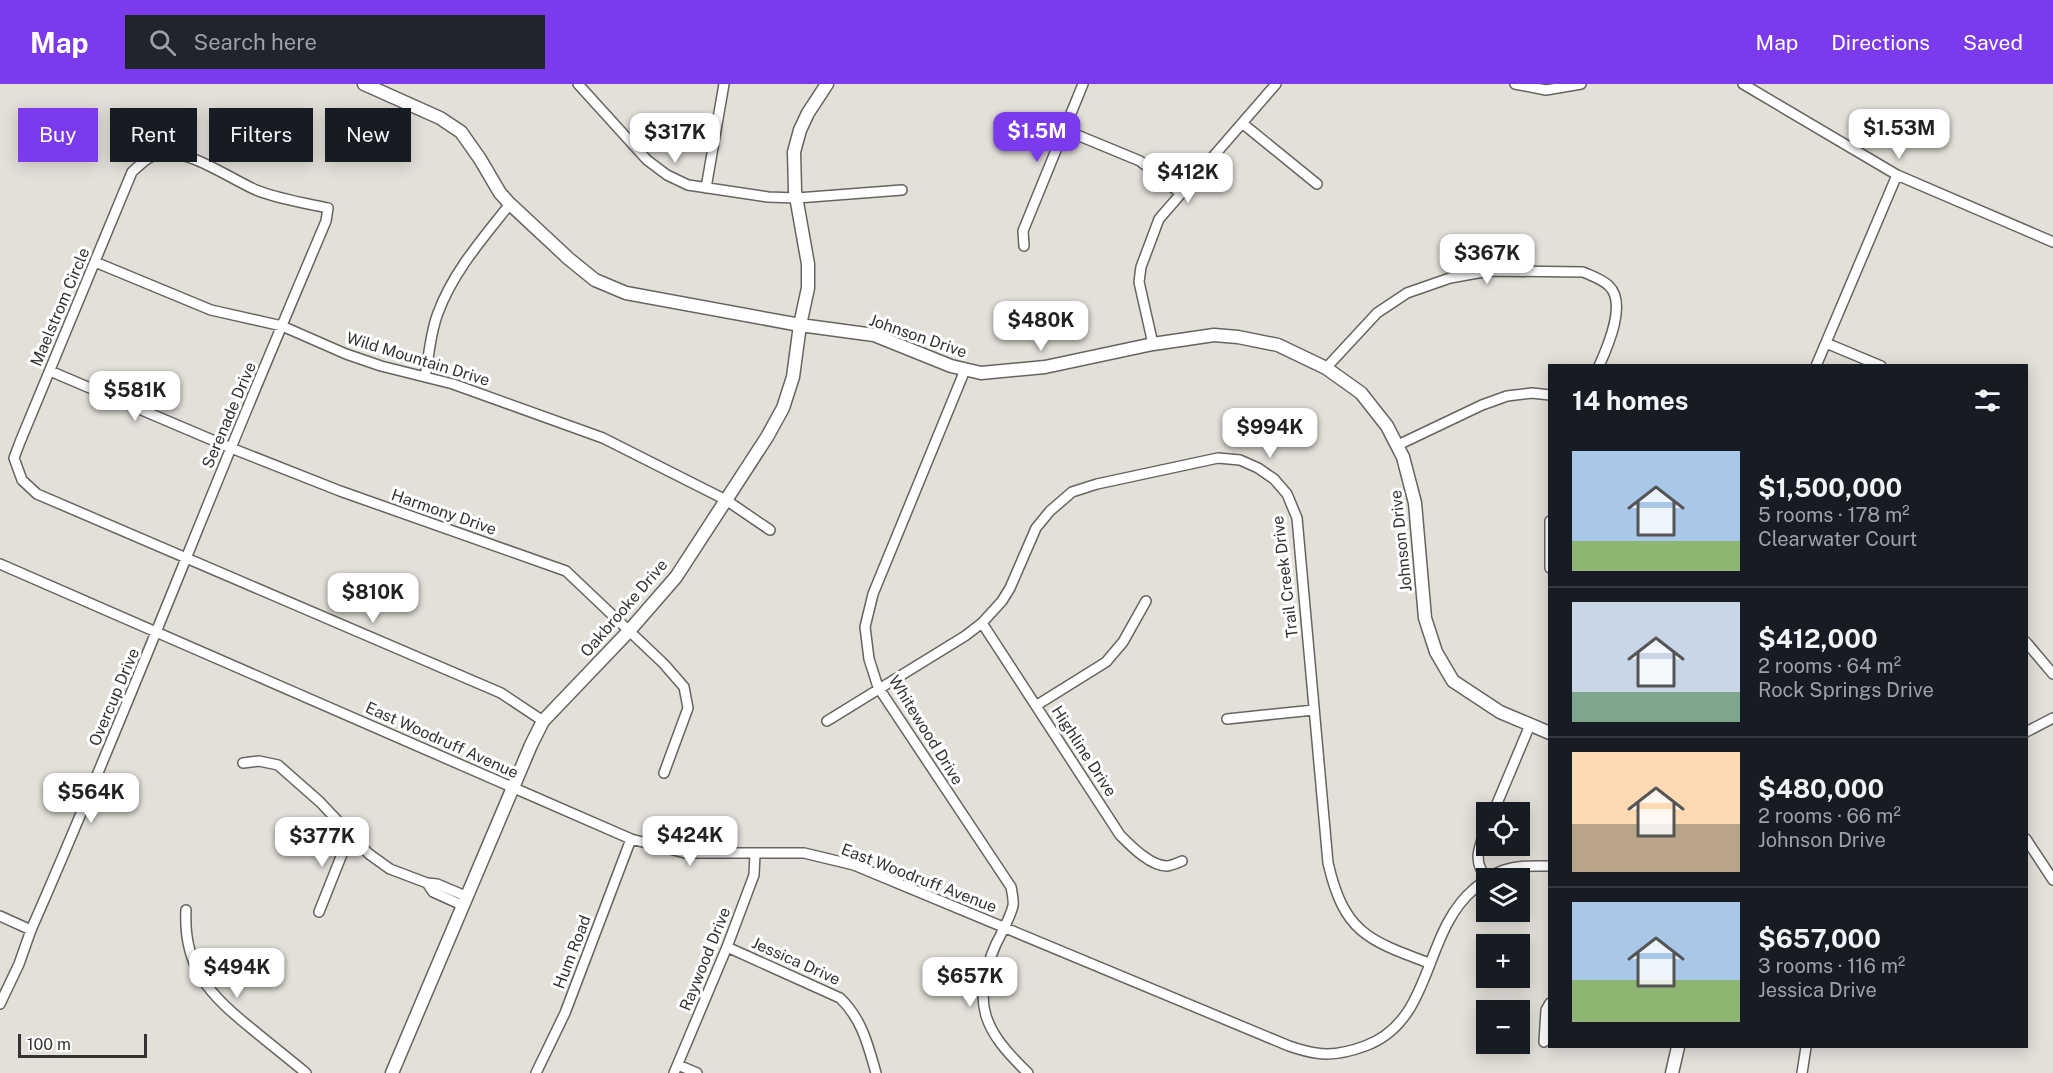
<!DOCTYPE html>
<html lang="en">
<head>
<meta charset="utf-8">
<style>
	:root { --surface:#171b24; --page:#20242c; --text:#f1f3f6; --muted:#9ea1a6; --line:#363941; --accent:#7c3aed }
	body { margin:0; font-family:"Public Sans",sans-serif; background:var(--page); color:var(--text); height:100vh; display:flex; flex-direction:column; font-size:22px; white-space:nowrap }
	* { box-sizing:border-box; margin:0 }
	p { font-size:20px; color:var(--muted) }
	.icon { flex:none; width:33px; height:33px; fill:none; stroke:currentColor; stroke-width:2; stroke-linecap:round; stroke-linejoin:round }
	.map { position:relative; flex:1; overflow:hidden }
	.drawer { position:absolute; left:1548px; top:280px; width:480px; height:684px; display:flex; flex-direction:column; background:var(--surface); border-radius:0px; box-shadow:0 3px 15px #0003 }
	.drawer>* { flex:none }
	.top-card { position:absolute; left:18px; top:24px; width:570px; height:54px; display:flex; gap:12px }
	.tools { position:absolute; left:1476px; top:718px; display:grid; gap:12px }
	.tools a { display:grid; place-items:center; width:54px; height:54px; border-radius:0px; background:var(--surface); box-shadow:0 3px 15px #0003; font-size:30px }
	.scale { position:absolute; left:18px; bottom:15px; width:129px; box-sizing:border-box; padding-left:6px; border:3px solid #353331; border-top:0; font-size:16px; line-height:21px; white-space:nowrap; color:#353331; -webkit-text-stroke:4px #fff; paint-order:stroke }
	.price { position:absolute; translate:-50% -51px; padding:0 14px; border-radius:12px; background:#fff; color:#222; font-size:20px; line-height:39px; filter:drop-shadow(0 2px 3px #0008) }
	.price::after { content:''; position:absolute; left:50%; top:36px; width:18px; height:14px; margin-left:-9px; background:inherit; clip-path:polygon(0 0,100% 0,50% 100%) }
	.price.selected { background:var(--accent); color:#fff }
	ul { padding:0; list-style:none }
	li { display:flex; align-items:center; gap:18px; height:150px; padding:0 24px }
	li+li { border-top:2px solid var(--line) }
	li span { display:grid; place-items:center; flex:none; width:168px; height:120px; border-radius:0px; color:#555 }
	li>.icon { margin-inline-start:auto }
	span .icon { width:72px; height:72px; fill:#fffc; stroke-width:1 }
	li b { font-size:26px }
	h2 { display:flex; justify-content:space-between; align-items:center; height:72px; padding:0 24px; font-size:26px }
	.chip { padding:0 21px; border-radius:0px; background:var(--surface); box-shadow:0 3px 15px #0003; font-size:21px; line-height:54px }
	.chip.selected { background:var(--accent); color:#fff }
	header { display:flex; align-items:center; gap:36px; box-sizing:border-box; height:84px; padding:0 30px; background:var(--accent); color:#fff }
	header strong { font-size:28px }
	nav { display:flex; gap:33px; margin-inline-start:auto; font-size:21px }
	.search { width:420px; height:54px; background:var(--page); display:flex; align-items:center; gap:15px; box-sizing:border-box; padding:0 21px; border-radius:0px; color:var(--muted); font-size:22px }
	.map>svg:first-child { display:block }
	.lines { fill:none; stroke-linecap:round; stroke-linejoin:round }
	.street-casing { stroke:#67645f; stroke-width:12 }
	.secondary-casing { stroke:#67645f; stroke-width:15 }
	.street { stroke:#fff; stroke-width:9 }
	.secondary { stroke:#fff; stroke-width:12 }
	.labels { text-anchor:middle; dominant-baseline:central; stroke-width:6; stroke-linejoin:round; paint-order:stroke }
	.street-label { font-size:16px; fill:#353331; stroke:#fff }
</style>
</head>
<body>
<header>
<strong>Map</strong>
<div class="search"><svg class="icon" aria-label="search" viewBox="0 0 24 24"><circle cx="10" cy="10" r="6"/><path d="M15 15l6 6"/></svg>Search here</div>
<nav><a>Map</a><a>Directions</a><a>Saved</a></nav>
</header>
<div class="map">
<svg width="2053" height="989" viewBox="0 0 2053 989">
	<rect width="100%" height="100%" fill="#e3e0da"/>
	<g class="lines">
		<defs>
			<path id="street" d="M578,0l69,76 20,15 21,10 80,12 29,1 105,-8
				M1515,0l31,6 35,-6
				M1743,0l154,91 156,67
				M1242,39l75,61
				M1065,46l75,31 40,32
				M706,104l18,-104
				M1024,162l-1,-15 60,-147
				M95,178l116,48 71,16 64,28 35,12 72,18 150,54 123,62 44,30
				M1826,259l55,23
				M1153,260l-14,-62 2,-15 18,-48 117,-135
				M1816,282l81,-191
				M1326,284l51,-55 30,-20 43,-15 39,-7 94,1c9,4 19,7 26,14 18,17 -1,60 -10,80
				M965,286l-92,224 -8,33 4,32 9,28 133,200c1,6 3,13 2,19 -3,12 -11,26 -17,38 -26,59 -12,87 32,129
				M50,287l181,77 109,43 226,80 98,93 20,23 4,21 -24,65
				M425,293c4,-20 5,-44 13,-64 15,-41 45,-75 72,-109
				M1398,361l84,-40 25,-9 25,-3 18,2
				M1550,437v47
				M0,480l631,275 54,14h119l50,12 435,181c9,3 18,6 27,7 17,3 33,-1 49,-7 69,-25 57,-113 109,-157 9,-8 18,-15 30,-19 15,-5 30,-4 46,-4
				M982,539l138,212c11,11 31,32 48,31 4,-1 10,-3 14,-5
				M2026,558l27,32
				M1037,621l69,-43 17,-20 23,-41
				M1227,635l87,-9
				M827,637l138,-85 17,-13 20,-22 8,-13 26,-60 14,-17 22,-19 25,-8 121,-26 22,2 18,8 16,11 13,15 10,24 31,345c16,69 39,77 101,100
				M2026,648l27,-14
				M243,679l16,-2 19,4 42,37 49,52 21,15 37,14 10,1 31,13
				M1493,729l37,-88
				M1486,744c-7,19 -14,34 1,50
				M2026,755l27,41
				M427,799l6,9 31,14
				M186,826c-3,58 24,85 66,119 18,15 36,29 54,44
				M319,828l31,-78
				M0,832l31,14
				M727,863l113,51c22,21 28,47 36,75
				M0,920l19,-40 12,-34c70,-159 134,-321 200,-482 31,-76 63,-151 95,-227l2,-13c-24,-5 -49,-9 -72,-18 -27,-12 -64,-39 -93,-37 -13,1 -22,11 -31,19l-112,270 -6,16 8,22 15,14 464,199 42,28
				M1544,958l2,-32 4,-7
				M678,981l19,8
				M536,989l29,-60 66,-174
				M674,989l53,-126 27,-72 1,-21
				M1802,989l4,-26"/>
			<path id="secondary" d="M364,0l76,34 21,14 19,27 20,34 10,11 59,55 26,21 31,13 174,32 74,10 77,31 30,7 64,-6 108,-23 61,-9 24,2 40,8 48,23 35,25 26,33 16,31 12,46 10,115 11,34 17,29 47,31 50,21
				M392,989l139,-328 12,-24 86,-90 47,-54 91,-140 16,-29 10,-31 7,-52 8,-37v-24l-13,-73 -1,-39 6,-22 8,-17 19,-29
				M1672,989l6,-26"/>
		</defs>
		<use href="#street" class="street-casing"/>
		<use href="#secondary" class="secondary-casing"/>
		<use href="#street" class="street"/>
		<use href="#secondary" class="secondary"/>
	</g>
	<g class="labels">
		<g class="street-label">
			<text transform="translate(60 223) rotate(-67)">Maelstrom Circle</text>
			<text transform="translate(918 252) rotate(19)">Johnson Drive</text>
			<text transform="translate(418 275) rotate(17)">Wild Mountain Drive</text>
			<text transform="translate(229 331) rotate(-67)">Serenade Drive</text>
			<text transform="translate(444 428) rotate(19)">Harmony Drive</text>
			<text transform="translate(1401 457) rotate(-96)">Johnson Drive</text>
			<text transform="translate(1285 493) rotate(-97)">Trail Creek Drive</text>
			<text transform="translate(624 524) rotate(-49)">Oakbrooke Drive</text>
			<text transform="translate(114 613) rotate(-67)">Overcup Drive</text>
			<text transform="translate(926 646) rotate(58)">Whitewood Drive</text>
			<text transform="translate(442 656) rotate(24)">East Woodruff Avenue</text>
			<text transform="translate(1084 667) rotate(57)">Highline Drive</text>
			<text transform="translate(919 794) rotate(21)">East Woodruff Avenue</text>
			<text transform="translate(572 868) rotate(-69)">Hum Road</text>
			<text transform="translate(705 875) rotate(-68)">Raywood Drive</text>
			<text transform="translate(796 877) rotate(24)">Jessica Drive</text>
		</g>
	</g>
</svg>
<div class="tools">
<a><svg class="icon" aria-label="locate" viewBox="0 0 24 24"><circle cx="12" cy="12" r="6"/><path d="M12 2v4M12 18v4M2 12h4M18 12h4"/></svg></a>
<a><svg class="icon" aria-label="layers" viewBox="0 0 24 24"><path d="M12 4l9 5-9 5-9-5zM3 14l9 5 9-5"/></svg></a>
<a>+</a>
<a>−</a>
</div>
<div class="scale">100 m</div>
<b class="price" style="left:1899px;top:76px">$1.53M</b>
<b class="price selected" style="left:1037px;top:79px">$1.5M</b>
<b class="price" style="left:675px;top:80px">$317K</b>
<b class="price" style="left:1188px;top:120px">$412K</b>
<b class="price" style="left:1487px;top:201px">$367K</b>
<b class="price" style="left:1041px;top:268px">$480K</b>
<b class="price" style="left:135px;top:338px">$581K</b>
<b class="price" style="left:1270px;top:375px">$994K</b>
<b class="price" style="left:373px;top:540px">$810K</b>
<b class="price" style="left:91px;top:740px">$564K</b>
<b class="price" style="left:690px;top:783px">$424K</b>
<b class="price" style="left:322px;top:784px">$377K</b>
<b class="price" style="left:237px;top:915px">$494K</b>
<b class="price" style="left:970px;top:924px">$657K</b>
<div class="top-card">
<a class="chip selected">Buy</a>
<a class="chip">Rent</a>
<a class="chip">Filters</a>
<a class="chip">New</a>
</div>
<section class="drawer">
<h2>14 homes<svg class="icon" aria-label="filters" viewBox="0 0 24 24"><path d="M4 7h16M4 17h16"/><circle cx="9" cy="7" r="2"/><circle cx="15" cy="17" r="2"/></svg></h2>
<ul>
<li><span style="background:linear-gradient(#a9c7e8 75%,#8fb573 0)"><svg class="icon" aria-label="home" viewBox="0 0 24 24"><path d="M3 11l9-7 9 7M6 9v11h12V9"/></svg></span><div><b>$1,500,000</b><p>5 rooms · 178 m²</p><p>Clearwater Court</p></div></li>
<li><span style="background:linear-gradient(#c9d6e8 75%,#7fa58c 0)"><svg class="icon" aria-label="home" viewBox="0 0 24 24"><path d="M3 11l9-7 9 7M6 9v11h12V9"/></svg></span><div><b>$412,000</b><p>2 rooms · 64 m²</p><p>Rock Springs Drive</p></div></li>
<li><span style="background:linear-gradient(#ffd9b3 60%,#b9a48a 0)"><svg class="icon" aria-label="home" viewBox="0 0 24 24"><path d="M3 11l9-7 9 7M6 9v11h12V9"/></svg></span><div><b>$480,000</b><p>2 rooms · 66 m²</p><p>Johnson Drive</p></div></li>
<li><span style="background:linear-gradient(#a9c7e8 65%,#8fb573 0)"><svg class="icon" aria-label="home" viewBox="0 0 24 24"><path d="M3 11l9-7 9 7M6 9v11h12V9"/></svg></span><div><b>$657,000</b><p>3 rooms · 116 m²</p><p>Jessica Drive</p></div></li>
</ul>
</section>
</div>
</body>
</html>
